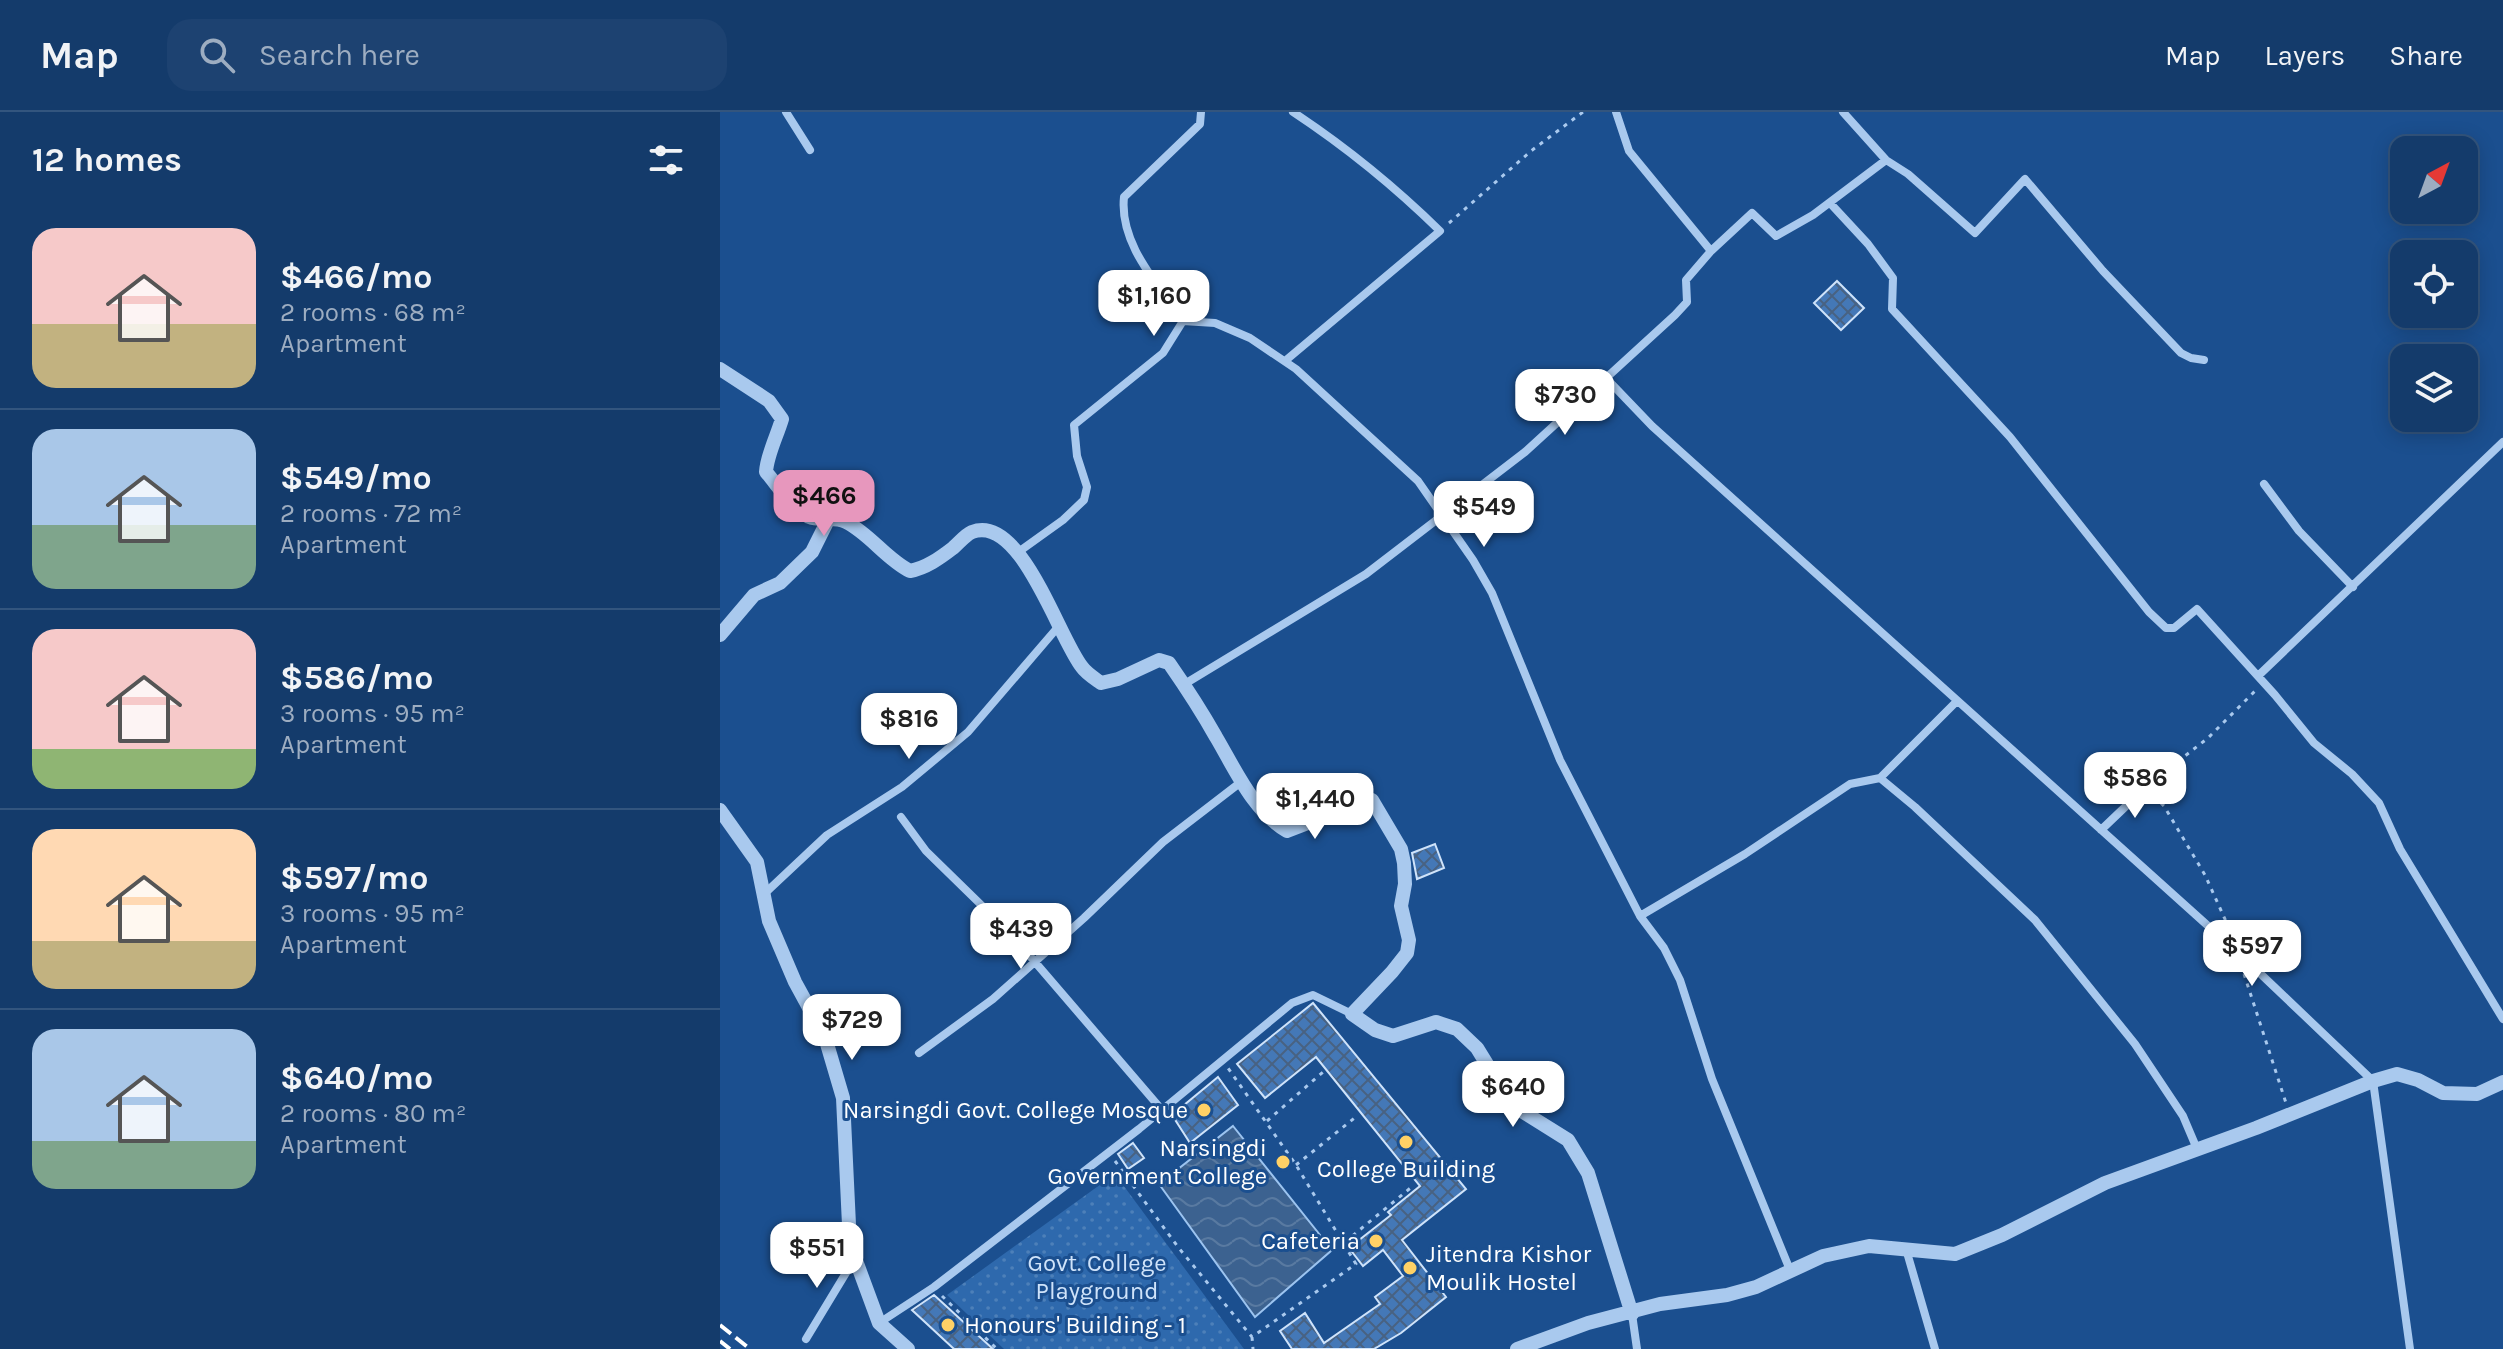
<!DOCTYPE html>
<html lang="en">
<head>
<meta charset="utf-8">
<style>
	:root { --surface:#143b6b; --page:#1d4271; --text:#f1f3f6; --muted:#9dadc1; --line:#33557e; --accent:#e797bd }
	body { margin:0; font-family:Karla,sans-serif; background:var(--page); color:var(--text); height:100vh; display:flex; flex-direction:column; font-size:30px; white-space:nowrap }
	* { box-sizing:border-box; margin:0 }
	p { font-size:26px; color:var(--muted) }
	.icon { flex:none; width:44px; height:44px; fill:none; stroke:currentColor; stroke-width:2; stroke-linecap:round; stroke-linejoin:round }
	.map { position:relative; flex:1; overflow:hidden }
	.side { display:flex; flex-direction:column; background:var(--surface); width:720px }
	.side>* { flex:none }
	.needle { width:52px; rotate:41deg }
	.controls { position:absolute; left:1670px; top:24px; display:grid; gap:16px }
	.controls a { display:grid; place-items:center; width:88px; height:88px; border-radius:16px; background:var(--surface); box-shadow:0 4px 20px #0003,0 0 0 2px var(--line); font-size:40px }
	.price { position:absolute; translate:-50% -68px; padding:0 18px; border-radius:16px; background:#fff; color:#222; font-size:26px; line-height:52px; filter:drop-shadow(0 2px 4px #0008) }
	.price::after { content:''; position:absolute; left:50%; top:48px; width:24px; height:18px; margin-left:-12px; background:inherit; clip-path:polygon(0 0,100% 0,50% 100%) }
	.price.current { background:var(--accent); color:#111 }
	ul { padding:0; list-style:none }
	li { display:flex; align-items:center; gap:24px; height:200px; padding:0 32px }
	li+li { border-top:2px solid var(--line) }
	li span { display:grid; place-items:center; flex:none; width:224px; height:160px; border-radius:24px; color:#555 }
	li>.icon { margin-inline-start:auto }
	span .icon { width:96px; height:96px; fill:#fffc; stroke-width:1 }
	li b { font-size:34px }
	h2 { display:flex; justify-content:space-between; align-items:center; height:96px; padding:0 32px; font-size:34px }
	header { display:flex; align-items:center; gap:48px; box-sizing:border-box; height:112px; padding:0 40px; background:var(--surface); border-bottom:2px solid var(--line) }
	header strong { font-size:38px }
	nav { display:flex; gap:44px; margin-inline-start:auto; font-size:28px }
	.search { width:560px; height:72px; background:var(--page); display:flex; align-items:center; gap:20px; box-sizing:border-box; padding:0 28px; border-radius:24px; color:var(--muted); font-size:30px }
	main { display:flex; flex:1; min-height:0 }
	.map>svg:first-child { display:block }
	.park { fill:url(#park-dots) }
	.water { fill:url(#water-waves); stroke:#9cc4f0; stroke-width:2 }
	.building { fill:url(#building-cross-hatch); stroke:#cfe3fa; stroke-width:2 }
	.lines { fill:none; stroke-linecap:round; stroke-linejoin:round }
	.path { stroke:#a9c9ee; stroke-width:3; stroke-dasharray:4 6; stroke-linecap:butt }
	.minor { stroke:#a9c9ee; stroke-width:8 }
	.tertiary { stroke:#a9c9ee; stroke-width:14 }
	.rail { stroke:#fff; stroke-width:4; stroke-dasharray:14 6; stroke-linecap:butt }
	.poi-dot { fill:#ffd166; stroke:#1b4f8f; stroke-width:3 }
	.labels { text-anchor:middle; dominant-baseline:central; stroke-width:6; stroke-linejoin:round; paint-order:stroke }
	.poi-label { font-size:24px; fill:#fff; stroke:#1b4f8f; text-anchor:end }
	.park-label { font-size:24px; fill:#cfe3fa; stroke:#1b4f8f }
</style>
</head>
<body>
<header>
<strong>Map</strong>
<div class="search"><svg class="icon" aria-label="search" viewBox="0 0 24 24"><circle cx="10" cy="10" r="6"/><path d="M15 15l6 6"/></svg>Search here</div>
<nav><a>Map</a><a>Layers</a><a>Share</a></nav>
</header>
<main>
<section class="side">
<h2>12 homes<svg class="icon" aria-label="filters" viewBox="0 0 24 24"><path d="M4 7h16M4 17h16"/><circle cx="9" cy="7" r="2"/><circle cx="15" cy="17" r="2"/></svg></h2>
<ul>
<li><span style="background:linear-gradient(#f6c9c9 60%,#c2b280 0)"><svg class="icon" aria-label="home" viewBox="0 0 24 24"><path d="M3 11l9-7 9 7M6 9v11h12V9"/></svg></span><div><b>$466/mo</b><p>2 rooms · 68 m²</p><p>Apartment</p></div></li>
<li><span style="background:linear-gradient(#a9c7e8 60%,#7fa58c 0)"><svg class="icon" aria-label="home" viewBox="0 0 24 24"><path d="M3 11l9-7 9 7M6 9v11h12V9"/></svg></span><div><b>$549/mo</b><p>2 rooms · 72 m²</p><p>Apartment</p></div></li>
<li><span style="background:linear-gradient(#f6c9c9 75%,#8fb573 0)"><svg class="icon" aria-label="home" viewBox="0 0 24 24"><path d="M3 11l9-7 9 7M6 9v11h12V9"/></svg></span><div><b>$586/mo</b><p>3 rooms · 95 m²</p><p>Apartment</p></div></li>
<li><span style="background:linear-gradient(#ffd9b3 70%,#c2b280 0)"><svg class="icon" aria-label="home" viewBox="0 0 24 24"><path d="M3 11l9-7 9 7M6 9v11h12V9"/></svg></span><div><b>$597/mo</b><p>3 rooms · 95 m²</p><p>Apartment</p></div></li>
<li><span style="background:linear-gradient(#a9c7e8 70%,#7fa58c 0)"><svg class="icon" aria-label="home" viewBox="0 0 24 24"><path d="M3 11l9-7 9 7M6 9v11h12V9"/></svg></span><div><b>$640/mo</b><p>2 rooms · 80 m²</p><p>Apartment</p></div></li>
</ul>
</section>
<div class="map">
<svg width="1783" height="1237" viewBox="0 0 1783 1237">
	<defs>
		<pattern id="park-dots" width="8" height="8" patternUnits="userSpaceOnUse" patternTransform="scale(2)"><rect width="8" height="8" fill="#2e69ad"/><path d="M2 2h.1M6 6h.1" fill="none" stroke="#4d80b9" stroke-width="1.8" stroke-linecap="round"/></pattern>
		<pattern id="water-waves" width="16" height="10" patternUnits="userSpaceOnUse" patternTransform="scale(2)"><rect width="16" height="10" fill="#3c6290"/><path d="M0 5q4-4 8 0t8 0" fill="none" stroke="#597aa1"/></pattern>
		<pattern id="building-cross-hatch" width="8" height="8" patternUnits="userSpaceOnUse" patternTransform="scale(2)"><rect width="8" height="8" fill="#4478b7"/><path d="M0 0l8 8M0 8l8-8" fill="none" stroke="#486282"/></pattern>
	</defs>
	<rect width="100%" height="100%" fill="#1b4f8f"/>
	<path class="park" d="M395,1062l129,175h-240l-57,-54z"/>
	<path class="water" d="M513,1014l99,124 -77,67 -96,-133z"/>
	<path class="building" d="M1117,169l27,27 -23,22 -27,-27z
		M715,732l9,24 -27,11 -5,-26z
		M593,891l153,186 -64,51 44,57 -45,36 -27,16h-82l-12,-18 25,-18 19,30 56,-39 -5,-7 28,-21 -20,-26 -20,16 -14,-18 42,-33 -3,-3 32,-26 -104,-129 -51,41 -28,-34z
		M498,965l20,28 -48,38 -18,-28z
		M413,1031l11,15 -16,11 -10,-15z
		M214,1183l59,54h-39l-42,-39z"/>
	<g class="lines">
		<path class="path" d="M729,111l82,-72 52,-39
			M1434,668l54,-42 48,-48
			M1434,684l10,10 41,69 24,53
			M1524,862l42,129
			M547,1009l56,-49
			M395,1049l63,86 74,90 104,-73 -60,-99 -68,-97
			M576,1053l61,-49
			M625,1130l69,-57
			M222,1184l55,53
			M532,1225l1,12"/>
		<path class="minor" d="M66,0l24,38
			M896,0l13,39 82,100
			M1123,0l43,48 22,14 67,59 50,-54 78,92 78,82 10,5 13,2
			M1110,91l38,41 25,34 -1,31 118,128 139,175 17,16h8l23,-19 78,86 39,48 38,31 27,29 21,46 103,170
			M463,209l32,2 35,15 46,31 122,112 55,79 19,33 68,167 80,156 24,32 16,32 32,99 78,191
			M565,249l155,-130c-45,-44 -94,-84 -147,-119
			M885,265l47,49 594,534 127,121 37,268
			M1544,372l35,47 54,56
			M297,441l46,-33 21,-20 3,-13 -10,-31 -3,-31 89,-72 20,-32c-25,-37 -64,-77 -59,-124l76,-73 1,-12
			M1538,564l245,-234
			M463,573l183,-111 159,-122 150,-137 12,-13 -1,-22 25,-29 41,-38 24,23 37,-21 73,-55
			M1160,666l77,-77
			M181,705l25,34 85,83 151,176
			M1381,718l45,-43
			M44,782l63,-59 75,-48 66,-55 90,-105
			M920,804l105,-62 105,-70 30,-6 35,29 120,113 100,124 48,72 14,33
			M199,941l74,-54 91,-81 79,-76 78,-60
			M1186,1137l29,100
			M912,1202l5,35
			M159,1211l55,-36 205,-158 153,-126 21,-8 39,19
			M86,1227l49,-81"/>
		<path class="tertiary" d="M0,257l49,32 13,18c-5,17 -15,36 -16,53 12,14 26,36 43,45 11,5 25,-1 37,5 24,12 40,37 64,49 16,-3 30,-13 43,-23 6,-5 12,-13 19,-16 49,-19 87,107 110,135 4,6 12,11 19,16l17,-4 41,-19 10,3c16,23 33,49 47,74 19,32 37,74 71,94l26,-10 42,-27 17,6 29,49 3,14 1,21 -4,22 8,34 -2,13 -15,19 -40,42 23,16 18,6 43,-14 21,7 20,19 35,57 56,35 20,33 44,141
			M0,523l34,-40 26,-12 32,-31 17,-34
			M0,698l37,52 12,59 26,61 30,55 18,61 6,127 6,33 24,65 29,26
			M797,1237l71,-26 72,-19 67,-9 29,-8 67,-31 46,-10 86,8 47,-19 103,-52 151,-55 117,-47 24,-7 21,6 25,13 34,1 26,-12"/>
		<path class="rail" d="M0,1213l30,24
			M0,1229l10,8"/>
	</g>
	<g class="poi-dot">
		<circle cx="484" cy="998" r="8"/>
		<circle cx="686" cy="1030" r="8"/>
		<circle cx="563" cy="1050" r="8"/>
		<circle cx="656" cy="1129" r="8"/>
		<circle cx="690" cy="1156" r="8"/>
		<circle cx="228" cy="1213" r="8"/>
	</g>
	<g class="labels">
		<g class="poi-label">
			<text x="468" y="998">Narsingdi Govt. College Mosque</text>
			<text x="547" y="1036">Narsingdi<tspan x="547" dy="28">Government College</tspan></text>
			<text x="686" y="1057" text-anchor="middle">College Building</text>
			<text x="640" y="1129">Cafeteria</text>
			<text x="706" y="1142" text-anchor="start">Jitendra Kishor<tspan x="706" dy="28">Moulik Hostel</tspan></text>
			<text x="244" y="1213" text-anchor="start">Honours' Building - 1</text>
		</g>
		<g class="park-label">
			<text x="377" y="1151">Govt. College<tspan x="377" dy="28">Playground</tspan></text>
		</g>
	</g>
</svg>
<div class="controls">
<a><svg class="needle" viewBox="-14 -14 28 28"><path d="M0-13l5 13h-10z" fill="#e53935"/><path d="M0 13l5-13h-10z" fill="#9dadc1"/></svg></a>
<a><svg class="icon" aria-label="locate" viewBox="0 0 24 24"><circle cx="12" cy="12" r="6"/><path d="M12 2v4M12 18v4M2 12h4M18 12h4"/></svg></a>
<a><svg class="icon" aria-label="layers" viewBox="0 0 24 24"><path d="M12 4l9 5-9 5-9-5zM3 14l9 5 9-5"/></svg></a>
</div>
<b class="price" style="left:434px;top:226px">$1,160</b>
<b class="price" style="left:845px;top:325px">$730</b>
<b class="price current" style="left:104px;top:426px">$466</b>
<b class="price" style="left:764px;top:437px">$549</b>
<b class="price" style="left:189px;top:649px">$816</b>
<b class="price" style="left:1415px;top:708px">$586</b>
<b class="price" style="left:595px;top:729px">$1,440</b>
<b class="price" style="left:301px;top:859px">$439</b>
<b class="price" style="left:1532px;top:876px">$597</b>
<b class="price" style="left:132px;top:950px">$729</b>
<b class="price" style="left:793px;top:1017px">$640</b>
<b class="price" style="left:97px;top:1178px">$551</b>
</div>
</main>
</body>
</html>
